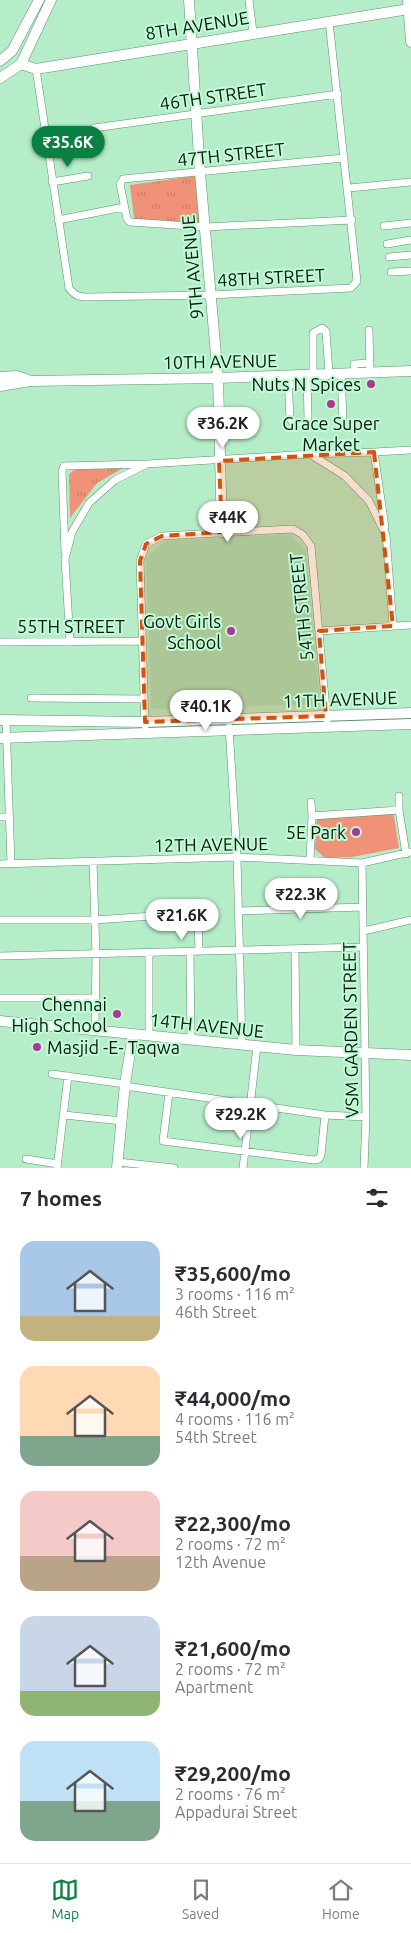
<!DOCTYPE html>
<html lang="en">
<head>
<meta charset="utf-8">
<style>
	:root { --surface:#fff; --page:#f7f7f7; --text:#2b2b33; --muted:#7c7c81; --line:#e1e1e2; --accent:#0b8043 }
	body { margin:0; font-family:Ubuntu,sans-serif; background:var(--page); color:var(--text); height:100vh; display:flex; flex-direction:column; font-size:19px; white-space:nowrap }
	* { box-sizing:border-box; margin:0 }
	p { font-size:16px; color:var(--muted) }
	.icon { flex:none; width:28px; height:28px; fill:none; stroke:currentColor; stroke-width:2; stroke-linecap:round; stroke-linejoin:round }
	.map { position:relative; height:1168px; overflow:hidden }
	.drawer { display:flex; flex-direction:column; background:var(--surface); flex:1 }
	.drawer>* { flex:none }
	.price { position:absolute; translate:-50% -42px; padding:0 11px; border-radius:18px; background:#fff; color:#222; font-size:16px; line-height:32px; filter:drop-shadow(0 1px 2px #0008) }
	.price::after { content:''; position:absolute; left:50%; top:30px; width:15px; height:11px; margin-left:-8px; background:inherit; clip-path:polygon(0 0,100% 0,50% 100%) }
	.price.on { background:var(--accent); color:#fff }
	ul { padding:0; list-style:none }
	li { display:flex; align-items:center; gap:15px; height:125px; padding:0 20px }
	li span { display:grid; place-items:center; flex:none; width:140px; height:100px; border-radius:15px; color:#555 }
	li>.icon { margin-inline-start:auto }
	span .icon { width:60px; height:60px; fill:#fffc; stroke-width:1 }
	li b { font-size:21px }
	h2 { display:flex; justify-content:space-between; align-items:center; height:60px; padding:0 20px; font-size:21px }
	.tab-bar { display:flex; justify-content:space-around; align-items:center; height:70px; border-top:1px solid var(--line); background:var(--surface); font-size:14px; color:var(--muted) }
	.tab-bar a { display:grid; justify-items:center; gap:2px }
	.tab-bar .on { color:var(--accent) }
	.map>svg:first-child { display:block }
	.built { fill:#a4e3bb }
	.grass { fill:#f09278 }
	.park { fill:url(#park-tufts) }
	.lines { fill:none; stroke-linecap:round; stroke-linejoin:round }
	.street-casing { stroke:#5c9170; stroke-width:8 }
	.secondary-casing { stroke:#5c9170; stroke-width:11 }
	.street { stroke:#fff; stroke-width:7 }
	.secondary { stroke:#fff; stroke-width:10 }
	.marked { fill:#d1530c; fill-opacity:0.2; stroke:#d1530c; stroke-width:4; stroke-dasharray:10 6; stroke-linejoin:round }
	.poi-dot { fill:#a93793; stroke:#c2fbd6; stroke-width:2 }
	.labels { text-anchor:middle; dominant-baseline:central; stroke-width:4; stroke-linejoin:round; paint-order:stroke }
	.street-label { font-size:18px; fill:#061b0f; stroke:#c2fbd6 }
	.poi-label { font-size:18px; fill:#061b0f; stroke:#c2fbd6; text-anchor:end }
</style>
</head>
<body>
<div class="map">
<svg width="411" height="1168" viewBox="0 0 411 1168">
	<defs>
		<pattern id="park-tufts" width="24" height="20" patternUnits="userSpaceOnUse" patternTransform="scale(1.25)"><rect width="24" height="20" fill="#f09278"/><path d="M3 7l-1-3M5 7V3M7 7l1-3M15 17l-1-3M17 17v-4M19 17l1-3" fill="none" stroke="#cc7d67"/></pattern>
	</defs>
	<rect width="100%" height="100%" fill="#b5edc9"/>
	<path class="built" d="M289,534l17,16 14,154 -169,5 -5,-151 18,-17z"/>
	<path class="grass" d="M393,811l6,37 -47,9 -27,1 -10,-9 2,-33z"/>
	<path class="park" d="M201,175l3,49 -69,2 -5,-41z
		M125,467l-28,16 -27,35 -1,-44 5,-4z"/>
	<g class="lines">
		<defs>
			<path id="street" d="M249,0l4,32
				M36,69l33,219c6,8 10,9 19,9l122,-2 141,-7 6,-7 -28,-260
				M94,128l244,-34
				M344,158l-221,21 -3,5 7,35 3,3 75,5 147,-7
				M52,182l36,-6
				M349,188l62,-6
				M58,220l66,-13
				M384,226l27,-3
				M387,244l24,-4
				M389,257l22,-2
				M391,272l20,-1
				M369,330l1,43
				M355,373l-1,-9 16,-1
				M341,374l2,45
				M313,375v-42l9,-5 4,3 3,43
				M288,376l2,43 3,4 13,-1 2,-4 -1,-43
				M289,385l18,-1
				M374,452l37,-2
				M311,454l63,-2 11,75
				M65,551l-3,-80 2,-5 80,-2
				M319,631l92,-6
				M0,642l141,-1
				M70,642l-5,-83 7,-27 17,-29 26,-23 32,-16 163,-10 35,22 24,25 17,34 7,91
				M31,698l113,1
				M6,721l5,142
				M145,726l-5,-165 6,-17 16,-8 131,-7 10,6 8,11 16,174
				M229,727l8,130 5,188
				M399,796v14
				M311,802l1,14
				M0,817h8
				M310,860l2,-44 87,-6 7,44
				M93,861l3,94 -1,75
				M362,863l4,254 -2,51
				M0,864l237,-7 125,6 49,-11
				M238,911l125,-4
				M0,920h95l100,-7 3,3 1,36
				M364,931l47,-11
				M295,949l1,101
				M190,952l1,88
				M0,956l364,-9
				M0,998h95
				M149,1035v-82
				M52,1074l73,10
				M125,1086l200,29 41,2
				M169,1093l-6,48 151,19 5,-1 2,-4 4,-40
				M64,1115l58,6
				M26,1159l32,5
				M118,1162l56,6
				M57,1168l11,-92
				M243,1168l14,-122"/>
			<path id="secondary" d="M189,0l11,173 18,205 4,154
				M408,0l3,42
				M0,61l12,-10 27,-51
				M21,64l15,5 373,-60
				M0,78l21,-14 30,-64
				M0,377l17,-1 14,5
				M0,386l31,-5 187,-3 193,-7
				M0,720l145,2 266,-9
				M0,738l411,-14
				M0,1021l296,29 115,5
				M117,1168l8,-84 8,-50"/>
		</defs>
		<use href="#street" class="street-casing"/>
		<use href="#secondary" class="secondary-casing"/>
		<use href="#street" class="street"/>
		<use href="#secondary" class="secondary"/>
	</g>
	<path class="marked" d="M374,452l19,174 -74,5 7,85 -181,6 -5,-161 6,-17 16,-8 60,-4 -3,-71z"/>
	<g class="poi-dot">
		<circle cx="371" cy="384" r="5"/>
		<circle cx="331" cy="404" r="5"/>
		<circle cx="231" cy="631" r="5"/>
		<circle cx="356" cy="832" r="5"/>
		<circle cx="117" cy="1014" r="5"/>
		<circle cx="37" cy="1047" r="5"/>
	</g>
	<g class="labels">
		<g class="street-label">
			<text transform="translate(197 25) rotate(-9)">8TH AVENUE</text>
			<text transform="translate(213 96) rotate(-8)">46TH STREET</text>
			<text transform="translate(231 154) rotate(-6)">47TH STREET</text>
			<text transform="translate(192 267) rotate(-95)">9TH AVENUE</text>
			<text transform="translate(271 277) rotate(-3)">48TH STREET</text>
			<text transform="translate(220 361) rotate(-1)">10TH AVENUE</text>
			<text transform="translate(301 607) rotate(-96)">54TH STREET</text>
			<text x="71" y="626">55TH STREET</text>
			<text transform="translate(340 699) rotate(-2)">11TH AVENUE</text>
			<text transform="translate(211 844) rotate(-1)">12TH AVENUE</text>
			<text transform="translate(207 1025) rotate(6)">14TH AVENUE</text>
			<text transform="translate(350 1030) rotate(-91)">VSM GARDEN STREET</text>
		</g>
		<g class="poi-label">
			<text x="361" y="384">Nuts N Spices</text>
			<text x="331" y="423" text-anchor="middle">Grace Super<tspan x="331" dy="21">Market</tspan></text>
			<text x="221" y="621">Govt Girls<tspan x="221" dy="21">School</tspan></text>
			<text x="346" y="832">5E Park</text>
			<text x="107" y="1004">Chennai<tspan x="107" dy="21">High School</tspan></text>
			<text x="47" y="1047" text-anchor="start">Masjid -E- Taqwa</text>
		</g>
	</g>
</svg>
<b class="price on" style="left:68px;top:168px">₹35.6K</b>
<b class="price" style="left:223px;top:449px">₹36.2K</b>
<b class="price" style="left:228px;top:543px">₹44K</b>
<b class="price" style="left:206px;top:732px">₹40.1K</b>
<b class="price" style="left:301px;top:920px">₹22.3K</b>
<b class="price" style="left:182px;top:941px">₹21.6K</b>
<b class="price" style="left:241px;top:1140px">₹29.2K</b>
</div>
<section class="drawer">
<h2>7 homes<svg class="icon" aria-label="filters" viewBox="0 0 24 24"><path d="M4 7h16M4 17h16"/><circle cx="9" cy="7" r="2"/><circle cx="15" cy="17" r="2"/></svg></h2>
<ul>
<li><span style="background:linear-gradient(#a9c7e8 75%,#c2b280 0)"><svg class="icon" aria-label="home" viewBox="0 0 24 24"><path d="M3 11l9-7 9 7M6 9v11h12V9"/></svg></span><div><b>₹35,600/mo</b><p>3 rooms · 116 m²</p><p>46th Street</p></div></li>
<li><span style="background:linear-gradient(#ffd9b3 70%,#7fa58c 0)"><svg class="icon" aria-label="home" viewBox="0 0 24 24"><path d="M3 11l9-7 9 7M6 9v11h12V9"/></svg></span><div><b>₹44,000/mo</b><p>4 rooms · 116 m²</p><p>54th Street</p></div></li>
<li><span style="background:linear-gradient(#f6c9c9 65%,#b9a48a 0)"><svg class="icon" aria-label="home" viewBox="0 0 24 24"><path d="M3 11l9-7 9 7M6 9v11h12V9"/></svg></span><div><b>₹22,300/mo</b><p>2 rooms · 72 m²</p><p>12th Avenue</p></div></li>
<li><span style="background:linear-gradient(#c9d6e8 75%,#8fb573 0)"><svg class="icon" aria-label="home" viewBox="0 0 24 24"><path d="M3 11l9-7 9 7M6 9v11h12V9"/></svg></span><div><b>₹21,600/mo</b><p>2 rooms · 72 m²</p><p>Apartment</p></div></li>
<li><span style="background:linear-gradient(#bfe0f5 60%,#7fa58c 0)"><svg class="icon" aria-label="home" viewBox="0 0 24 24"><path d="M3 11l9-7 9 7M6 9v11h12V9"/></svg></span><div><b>₹29,200/mo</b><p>2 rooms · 76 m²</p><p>Appadurai Street</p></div></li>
</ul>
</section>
<nav class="tab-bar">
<a class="on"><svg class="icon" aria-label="map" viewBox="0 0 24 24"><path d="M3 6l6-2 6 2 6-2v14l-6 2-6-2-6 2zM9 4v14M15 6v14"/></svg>Map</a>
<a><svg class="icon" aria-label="saved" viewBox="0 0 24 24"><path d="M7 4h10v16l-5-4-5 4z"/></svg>Saved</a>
<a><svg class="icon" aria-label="home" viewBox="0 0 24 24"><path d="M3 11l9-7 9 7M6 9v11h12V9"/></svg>Home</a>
</nav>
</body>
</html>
